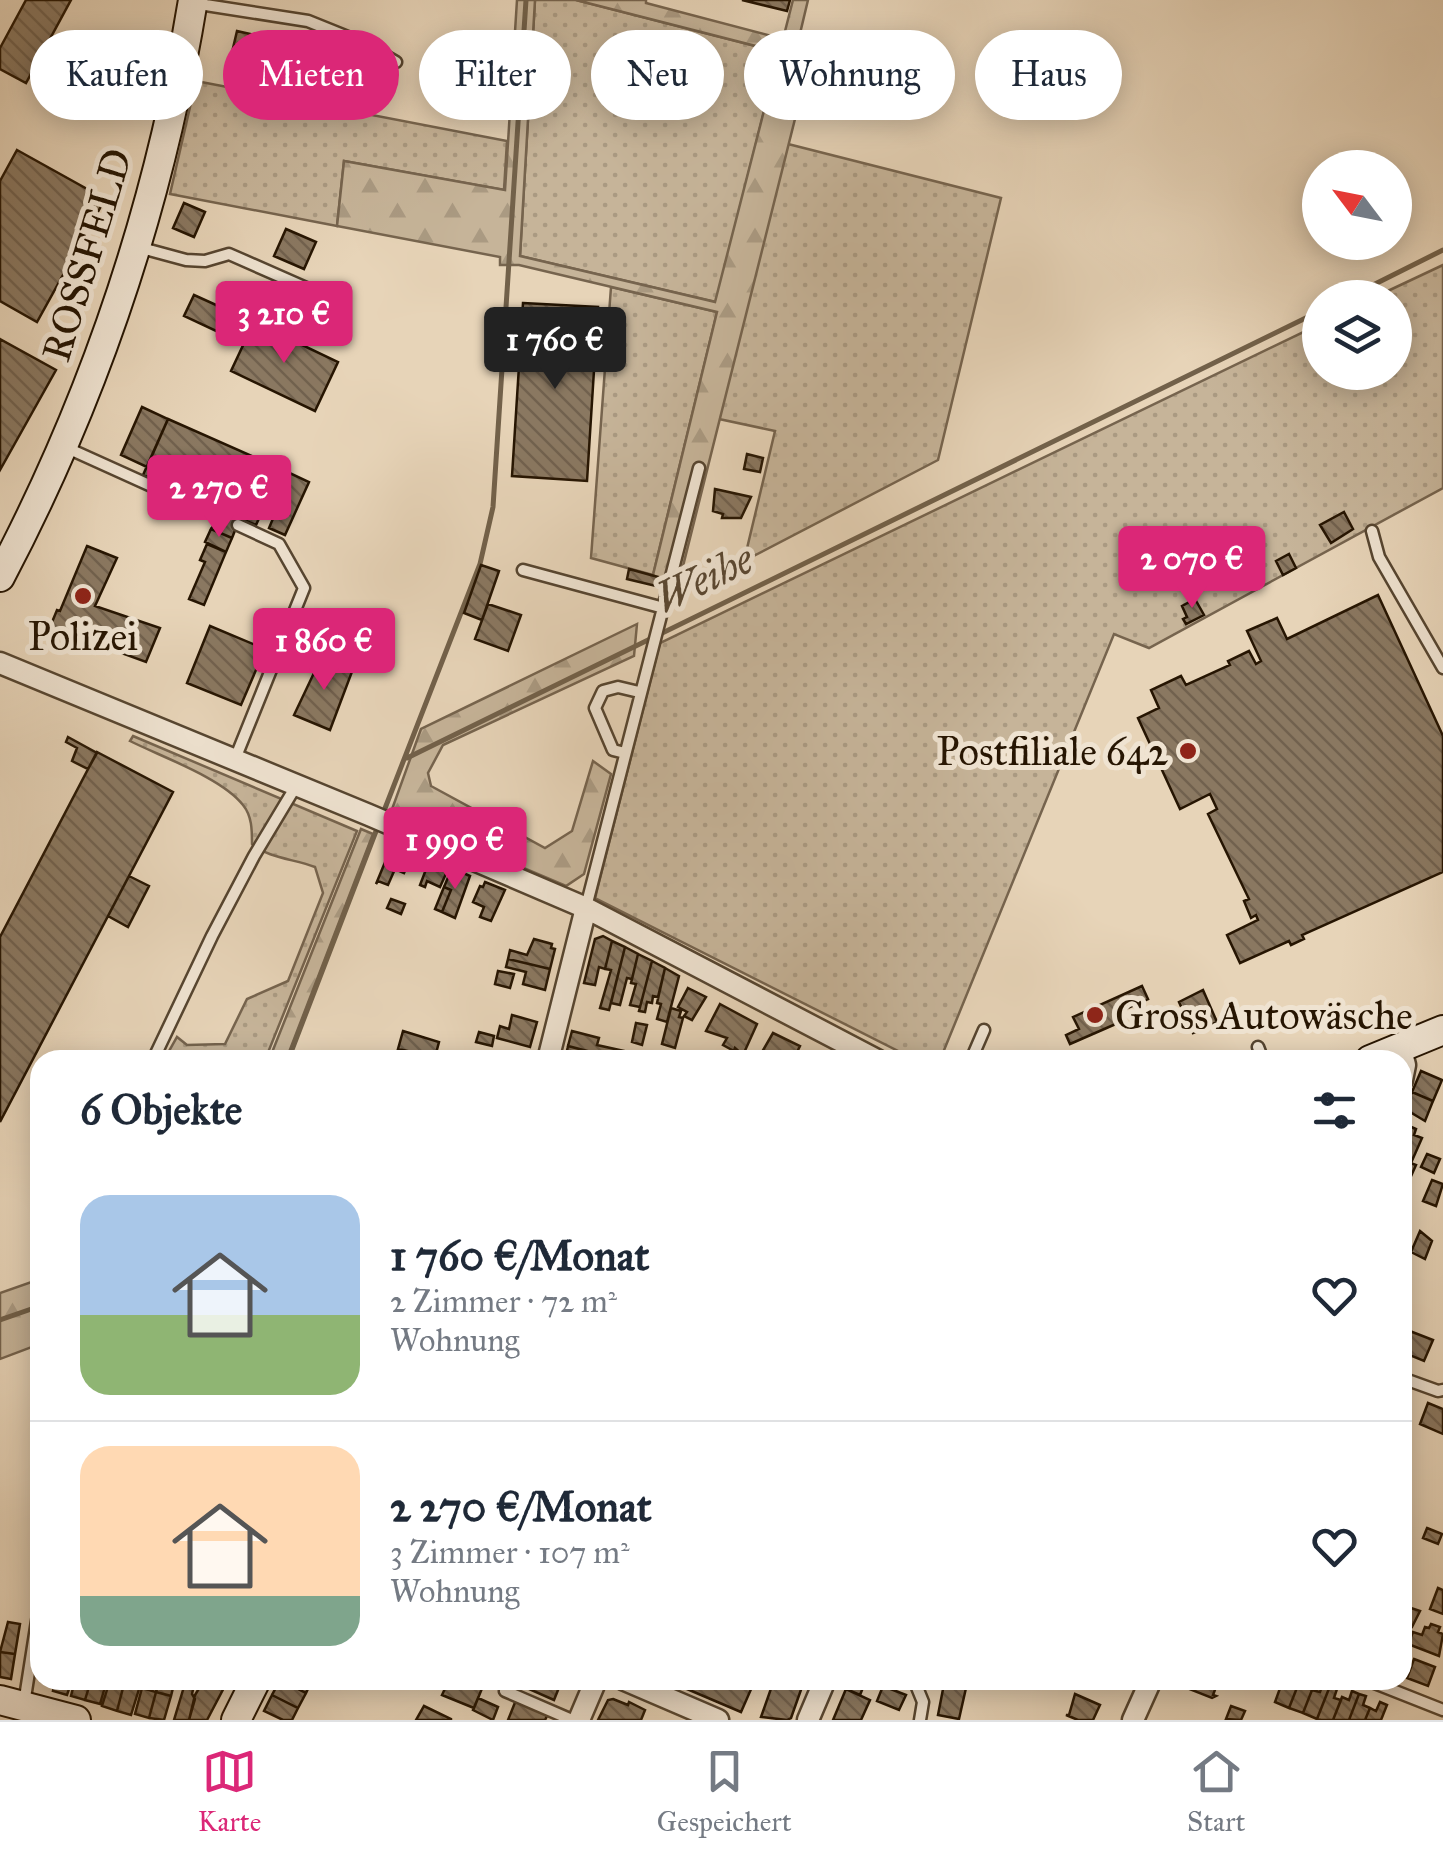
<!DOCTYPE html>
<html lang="de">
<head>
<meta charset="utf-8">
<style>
	:root { --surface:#fff; --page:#f2f2f3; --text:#1f2937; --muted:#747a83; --line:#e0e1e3; --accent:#db2777 }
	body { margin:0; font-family:"IM FELL Great Primer",serif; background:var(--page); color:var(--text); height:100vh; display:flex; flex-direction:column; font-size:38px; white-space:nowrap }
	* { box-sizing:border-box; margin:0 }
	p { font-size:32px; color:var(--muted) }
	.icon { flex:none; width:55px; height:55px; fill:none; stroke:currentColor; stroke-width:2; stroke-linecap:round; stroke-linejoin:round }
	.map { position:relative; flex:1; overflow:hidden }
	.panel { position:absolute; left:30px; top:1050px; width:1382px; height:640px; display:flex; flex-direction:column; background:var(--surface); border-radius:30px; box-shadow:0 5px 25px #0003 }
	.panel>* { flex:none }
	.top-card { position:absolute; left:30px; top:30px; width:1385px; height:90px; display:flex; gap:20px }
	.needle { width:65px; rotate:302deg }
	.controls { position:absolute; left:1302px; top:150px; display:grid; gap:20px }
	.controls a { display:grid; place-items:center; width:110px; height:110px; border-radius:50%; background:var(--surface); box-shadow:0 5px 25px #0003; font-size:50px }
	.price { position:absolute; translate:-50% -85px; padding:0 22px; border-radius:10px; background:var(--accent); color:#fff; font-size:32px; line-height:65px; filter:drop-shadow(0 2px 5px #0008) }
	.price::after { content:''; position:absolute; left:50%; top:60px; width:30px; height:22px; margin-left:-15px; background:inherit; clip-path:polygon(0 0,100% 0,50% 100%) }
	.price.current { background:#222; color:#fff }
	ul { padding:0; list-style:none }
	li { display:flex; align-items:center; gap:30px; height:250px; padding:0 50px }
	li+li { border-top:2px solid var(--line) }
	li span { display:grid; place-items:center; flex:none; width:280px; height:200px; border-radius:30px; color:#555 }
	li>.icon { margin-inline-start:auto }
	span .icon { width:120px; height:120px; fill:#fffc; stroke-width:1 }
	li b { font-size:42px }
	h2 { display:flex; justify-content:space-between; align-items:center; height:120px; padding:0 50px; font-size:42px }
	.pill { padding:0 35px; border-radius:45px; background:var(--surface); box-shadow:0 5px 25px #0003; font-size:35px; line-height:90px }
	.pill.current { background:var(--accent); color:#fff }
	.menu { display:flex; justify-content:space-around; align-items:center; height:140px; border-top:2px solid var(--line); background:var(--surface); font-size:28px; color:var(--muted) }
	.menu a { display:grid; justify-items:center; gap:5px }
	.menu .current { color:var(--accent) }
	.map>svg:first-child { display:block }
	.grass { fill:url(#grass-dots); stroke:#76644e; stroke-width:2.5 }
	.forest { fill:url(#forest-firs); stroke:#76644e; stroke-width:2.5 }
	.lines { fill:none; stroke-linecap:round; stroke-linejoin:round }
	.stream { stroke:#72614a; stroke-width:5 }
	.building { fill:url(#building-back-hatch); stroke:#261502; stroke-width:2.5 }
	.lane-casing { stroke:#564530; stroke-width:15 }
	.street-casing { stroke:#564530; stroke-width:25 }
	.secondary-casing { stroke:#261502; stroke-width:32 }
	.lane { stroke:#efe3d1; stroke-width:10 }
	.street { stroke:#efe3d1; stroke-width:20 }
	.secondary { stroke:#efe3d1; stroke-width:28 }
	.poi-dot { fill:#8f2418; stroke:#efe3d1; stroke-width:4 }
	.labels { text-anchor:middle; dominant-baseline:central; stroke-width:10; stroke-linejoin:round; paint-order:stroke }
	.street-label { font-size:40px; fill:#261502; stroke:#efe3d1 }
	.poi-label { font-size:40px; fill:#261502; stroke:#efe3d1 }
	.water-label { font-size:42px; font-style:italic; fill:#594732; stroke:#efe3d1 }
</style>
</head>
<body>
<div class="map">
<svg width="1443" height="1720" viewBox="0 0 1443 1720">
	<defs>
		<pattern id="grass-dots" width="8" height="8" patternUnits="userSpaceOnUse" patternTransform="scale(2.5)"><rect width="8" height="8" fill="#c6b499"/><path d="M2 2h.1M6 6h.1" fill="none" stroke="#aa9a82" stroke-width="1.8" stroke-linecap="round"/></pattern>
		<pattern id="forest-firs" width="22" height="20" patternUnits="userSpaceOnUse" patternTransform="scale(2.5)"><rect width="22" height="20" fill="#c6b499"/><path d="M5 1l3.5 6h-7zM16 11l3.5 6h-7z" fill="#aa9a82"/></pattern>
		<pattern id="building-back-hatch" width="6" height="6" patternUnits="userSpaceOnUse" patternTransform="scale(2.5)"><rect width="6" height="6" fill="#8a7861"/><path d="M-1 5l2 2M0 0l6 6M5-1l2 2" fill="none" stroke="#71614e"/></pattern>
	</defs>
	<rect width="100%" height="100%" fill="#e7d4b8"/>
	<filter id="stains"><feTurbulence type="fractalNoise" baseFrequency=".002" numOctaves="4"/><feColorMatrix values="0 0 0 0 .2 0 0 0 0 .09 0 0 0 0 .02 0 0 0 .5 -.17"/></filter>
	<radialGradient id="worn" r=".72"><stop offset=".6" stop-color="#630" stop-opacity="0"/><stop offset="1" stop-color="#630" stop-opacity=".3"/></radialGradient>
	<path class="grass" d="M535,0h41l203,52 -63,250 -196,-46z
		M196,81l311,60 -3,49 -160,-29 -7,65 -167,-32z
		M788,144l213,54 -63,262 -194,101 31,-130 -56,-12z
		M1443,265v223l-294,160 -35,-14 -174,426h-24l-321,-162 65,-255 660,-319v48h75v-74l-20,-1z
		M611,287l106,25 -64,263 -62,-17z
		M133,736l224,95 -92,229h-101l13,-23 10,8 38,-1 22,-45 41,-18 35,-88 -8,-26c-21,-8 -47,-9 -63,-23 0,-14 0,-28 -9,-39 -21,-27 -81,-48 -113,-64z"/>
	<path class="forest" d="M517,0h18l-15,256 195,46 64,-250 -203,-52h70v3l137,36 10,-39h15l-10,42 15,5 -137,547 -23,-19 64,-263 -198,-47h-19v-8l-163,-31 7,-65 161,29z
		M637,624l-3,32 -191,89 -15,28 3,13 114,62 27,-17 21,-70 18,13 -27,100 -18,12 -175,-74 30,-83z
		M361,829l12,5 -87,226h-17z
		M40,1279v65l-40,15v-66z"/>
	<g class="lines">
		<path class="stream" d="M1347,298l96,-48
			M407,758l913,-447
			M382,816l98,-252 13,-57 33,-507
			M288,1060l90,-234
			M0,1320l40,-14"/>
	</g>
	<path class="building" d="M26,0h45l-45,83 -26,-14v-21z
		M742,0h48l-3,11z
		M237,31l52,12 -7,29 -16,-3 2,-9 -17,-4 -6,26 -19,-4z
		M17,150l88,49 -68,123 -37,-21v-120z
		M184,203l21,9 -11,25 -21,-9z
		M286,229l30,13 -12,27 -30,-13z
		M332,289l12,6 -5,13 -14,-6z
		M194,295l60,27 -10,22 -60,-28z
		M523,303l75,4 -11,174 -75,-5z
		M254,322l84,40 -23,49 -84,-40z
		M0,339l56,31 -56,100z
		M142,407l26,12 -21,48 -26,-12z
		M168,419l113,50 -25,56 -113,-50z
		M747,454l16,4 -3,14 -16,-3z
		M281,469l28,13 -24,53 -16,-7 11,-26 -11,-5z
		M715,489l36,8 -10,21h-19l1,-4 -10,-3z
		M225,511l15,7 -8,20 -21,-9z
		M1344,512l9,17 -22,14 -11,-18z
		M211,529l21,9 -6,14 -21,-10z
		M207,544l19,8 -22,53 -15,-6 16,-37 -5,-2z
		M87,546l30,12 -22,48 65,22 -14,34 -96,-35 7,-17 3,1z
		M1289,554l7,14 -13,7 -7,-14z
		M481,565l18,6 -17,49 -18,-7z
		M629,569l29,8 -2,9 -29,-7z
		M1378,595l65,141v136l-141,63 2,4 -13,6 -2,-4 -49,22 -13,-28 31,-15 -2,-5 -5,3 -7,-17 5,-2 -41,-85 9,-5 -7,-15 -30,15 -42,-91 21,-10 -8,-18 30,-14 5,9 44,-20 -2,-4 21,-10 7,13 5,-3 -14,-30 30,-13 10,21z
		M1195,599l9,16 -18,9 -3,-5 4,-2 -5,-11z
		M488,604l33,11 -13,36 -33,-12z
		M210,626l55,23 -24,56 -54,-22z
		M322,656l31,13 -23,61 -36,-15z
		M68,737l29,16 -9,16 -16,-8 5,-13 -11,-6z
		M97,752l76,40 -173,330v-185z
		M393,843l20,9 -1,14 -4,-2 -4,9 -9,-4 -7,16 -10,-4 -2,3z
		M430,859l19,8 -9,20 -13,-6 -2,6 -5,-2z
		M452,868l18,8 -15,42 -13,-6 9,-22 -7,-3z
		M129,876l20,10 -21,41 -20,-11z
		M485,882l20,8 -14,31 -11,-4 4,-10 -11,-5 7,-16 3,1z
		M444,887l7,3 -9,22 -7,-3z
		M391,899l14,5 -4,10 -14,-6z
		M603,936l9,5 -7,28 -6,-2 -4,18 -11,-2 11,-44z
		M534,939l18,5 -1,4 4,1 -5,20 -42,-10 2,-9 17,5z
		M612,941l13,6 -16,63 -9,-2 11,-38 -6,-1z
		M625,947l13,7 -6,25 -5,-1 -7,27 -9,-2z
		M638,954l14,7 -12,46 -10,-2 6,-21 -5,-1z
		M508,959l42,10 -5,21 -22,-6 3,-12 -20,-5z
		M652,961l13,7 -7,29 -5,-1 -1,7 -5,-1 -2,10 -6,-1z
		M665,968l14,8 -12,46 -10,-3 4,-15 -4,-1z
		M498,971l16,3 -4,14 -15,-4z
		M1142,986l6,13 -34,15 4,9 -48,21 -4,-9 13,-6 -6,-12z
		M688,988l18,9 -14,23 -8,-4 3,-4 -9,-5z
		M1203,990l14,32 -24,11 -14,-31z
		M720,1004l37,20 -14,31 -8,-7 -1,3 -11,-6 4,-7 -21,-7z
		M671,1008l10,3 -2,6 4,1 -8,30 -13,-4z
		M512,1015l25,7 -7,25 -33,-9 3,-12 9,3z
		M636,1023l11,2 -5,20 -10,-3z
		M403,1031l36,11 -4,15 -37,-8z
		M572,1031l27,7 -2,7 27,6 -2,9 -54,-14z
		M479,1032l15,4 -2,10 -16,-4z
		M773,1033l27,13 -7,14h-15l-16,-8z
		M568,1046l46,12v2h-49z
		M1421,1071l21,9 -9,21 -21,-9z
		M1412,1092l21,9 -8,20 -20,-12z
		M1409,1126l7,3 -2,6 8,3 -11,25 -9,-3v-30l4,1z
		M1427,1154l13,5 -6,14 -13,-6z
		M1402,1160l14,5 -8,18 -6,-2z
		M1432,1180l11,4 -7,22 -13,-5z
		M1420,1231l12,10 -7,18 -14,-7z
		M1402,1328l31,12 -9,21 -22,-9z
		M1428,1403l15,6v25l-23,-10z
		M1427,1528l15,6 -4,10 -15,-6z
		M1438,1588l5,2v24l-13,-5z
		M1402,1605l18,6 -8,16 -10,-4z
		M8,1622l12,2 -5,30 -15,-2z
		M1431,1624l9,3 -2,5 5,2 -4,22 -31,-12 5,-12 9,3 3,-8 4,1z
		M0,1652l15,2 -4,25 -11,-2z
		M1414,1659l21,8 -7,19 -21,-8z
		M56,1680h16l-5,15 -14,-4z
		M75,1680h16l-6,20 -14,-4z
		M91,1680h16l-7,24 -15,-4z
		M110,1680l14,4 -7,27 -15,-5z
		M160,1680h15l-4,16 -15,-4z
		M186,1680l9,1 -3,13 3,5 -6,21h-15z
		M204,1680h24l-21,40h-18l6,-25z
		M280,1680h32l-6,13z
		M280,1680l26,13 -8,15 -26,-13z
		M449,1680h20l14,6 -9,22 -32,-13z
		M525,1680h37l-8,20 -32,-14z
		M691,1680h45l16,7 -11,25 -54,-23z
		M774,1680h21l8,4 -12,34 -4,2 -26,-3z
		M850,1680h16l-6,15 -14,-6z
		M1182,1680h37l3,1h-3v7l-3,-1 -3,8 3,1 -4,2 -33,-13z
		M1283,1680h17l-11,28 -14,-6z
		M1300,1680h8l-2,7 6,3 -9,23 -14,-5z
		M1323,1683l7,3 -13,33 -14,-6 9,-23 8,2z
		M124,1684l15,5 -8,26 -14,-4z
		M944,1684l22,4 -7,31 -21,-4z
		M883,1686l23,9 -7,15 -22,-9z
		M1330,1686l7,3 -3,9 7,2 -8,20h-12l-4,-1z
		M142,1688l14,4 -7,26 -14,-4z
		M846,1689l24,11 -9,20h-28z
		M1352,1691l7,3 -10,26h-16l9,-23 7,3z
		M156,1692l15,4 -7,24 -15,-2z
		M1075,1694l25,11 -7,15h-15l-12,-5h3z
		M1359,1694l7,2 -3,9 7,3 -5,12h-16z
		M272,1695l26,13 -6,12h-9l-19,-9z
		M478,1698l20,9 -5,13 -20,-10z
		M613,1699l15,6 1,-3 16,8 -4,10h-43l10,-20z
		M516,1700l32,14 -3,6h-37z
		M1380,1702l7,3 -6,15h-16l5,-12 6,3z
		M424,1706l27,13v1h-35z
		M1231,1706l14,5 -4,9 -15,-1z"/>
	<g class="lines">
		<defs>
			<path id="lane" d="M193,3l115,18 57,23 31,18
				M138,247l48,13 19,1 24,-7 82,36
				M65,447l155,70
				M1372,531l7,26 64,111
				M523,570l137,37
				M625,753l-12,-3 -18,-42 8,-17 15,-4 21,5
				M235,759l69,-171 -25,-44 -41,-19
				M586,907l113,-439
				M1258,1047l5,13
				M153,1060l59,-124 42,-80 42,-70
				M971,1060l13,-30
				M1402,1378l36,13 5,-1
				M914,1680l9,22 -3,18
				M1367,1680l76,30
				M505,1691l67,29
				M24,1704l16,-102"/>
			<path id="street" d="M0,663l369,152 217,93 291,152
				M1400,1046l5,19 -3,15
				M548,1060l38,-152
				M625,1680l93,40
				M579,1720l17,-40
				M808,1720l17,-40
				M1133,1720l18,-40"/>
			<path id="secondary" d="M0,577c95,-180 160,-375 193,-577
				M1370,1060l73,-30
				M0,1700l76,20
				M236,1720l20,-40"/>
		</defs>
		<use href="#lane" class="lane-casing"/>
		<use href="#street" class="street-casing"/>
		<use href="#secondary" class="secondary-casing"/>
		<use href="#lane" class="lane"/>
		<use href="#street" class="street"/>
		<use href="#secondary" class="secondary"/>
	</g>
	<g class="poi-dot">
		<circle cx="83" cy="596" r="10"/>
		<circle cx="1188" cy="751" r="10"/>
		<circle cx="1095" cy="1015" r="10"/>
	</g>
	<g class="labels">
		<g class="street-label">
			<text transform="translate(87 255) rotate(-73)">ROSSFELD</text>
		</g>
		<g class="poi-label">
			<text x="83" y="636">Polizei</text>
			<text x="1168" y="751" text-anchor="end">Postfiliale 642</text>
			<text x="1115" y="1015" text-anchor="start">Gross Autowäsche</text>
		</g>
		<g class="water-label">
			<text transform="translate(704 579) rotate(-26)">Weihe</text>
		</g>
	</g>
	<rect width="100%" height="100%" filter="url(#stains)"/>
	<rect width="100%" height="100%" fill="url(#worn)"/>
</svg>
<div class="controls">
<a><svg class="needle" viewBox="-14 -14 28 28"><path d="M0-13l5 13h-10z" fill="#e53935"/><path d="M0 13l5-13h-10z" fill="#747a83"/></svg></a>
<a><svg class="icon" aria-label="layers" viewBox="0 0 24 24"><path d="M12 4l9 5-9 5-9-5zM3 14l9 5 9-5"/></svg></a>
</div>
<b class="price" style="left:284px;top:366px">3 210 €</b>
<b class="price current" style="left:555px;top:392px">1 760 €</b>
<b class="price" style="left:219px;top:540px">2 270 €</b>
<b class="price" style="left:1192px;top:611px">2 070 €</b>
<b class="price" style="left:324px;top:693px">1 860 €</b>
<b class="price" style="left:455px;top:892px">1 990 €</b>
<div class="top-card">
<a class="pill">Kaufen</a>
<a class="pill current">Mieten</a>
<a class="pill">Filter</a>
<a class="pill">Neu</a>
<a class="pill">Wohnung</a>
<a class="pill">Haus</a>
</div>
<section class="panel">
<h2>6 Objekte<svg class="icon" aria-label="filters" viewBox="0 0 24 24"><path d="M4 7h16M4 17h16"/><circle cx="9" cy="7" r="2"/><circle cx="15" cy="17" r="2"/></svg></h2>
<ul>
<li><span style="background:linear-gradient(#a9c7e8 60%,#8fb573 0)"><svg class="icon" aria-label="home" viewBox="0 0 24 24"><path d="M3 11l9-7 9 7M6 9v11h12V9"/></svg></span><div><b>1 760 €/Monat</b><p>2 Zimmer · 72 m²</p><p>Wohnung</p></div><svg class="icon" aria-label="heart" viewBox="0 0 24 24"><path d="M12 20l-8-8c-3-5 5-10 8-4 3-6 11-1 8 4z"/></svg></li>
<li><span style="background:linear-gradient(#ffd9b3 75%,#7fa58c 0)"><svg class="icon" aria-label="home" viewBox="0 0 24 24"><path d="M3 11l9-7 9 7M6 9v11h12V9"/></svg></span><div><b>2 270 €/Monat</b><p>3 Zimmer · 107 m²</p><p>Wohnung</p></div><svg class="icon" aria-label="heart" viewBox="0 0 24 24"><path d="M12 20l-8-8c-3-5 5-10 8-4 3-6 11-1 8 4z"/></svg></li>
</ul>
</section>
</div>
<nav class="menu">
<a class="current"><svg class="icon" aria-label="map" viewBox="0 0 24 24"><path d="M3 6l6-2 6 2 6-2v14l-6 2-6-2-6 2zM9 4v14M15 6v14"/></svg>Karte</a>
<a><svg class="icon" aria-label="saved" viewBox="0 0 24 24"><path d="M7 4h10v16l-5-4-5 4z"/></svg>Gespeichert</a>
<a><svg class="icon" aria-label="home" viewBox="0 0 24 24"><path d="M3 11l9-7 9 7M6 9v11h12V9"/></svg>Start</a>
</nav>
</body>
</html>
